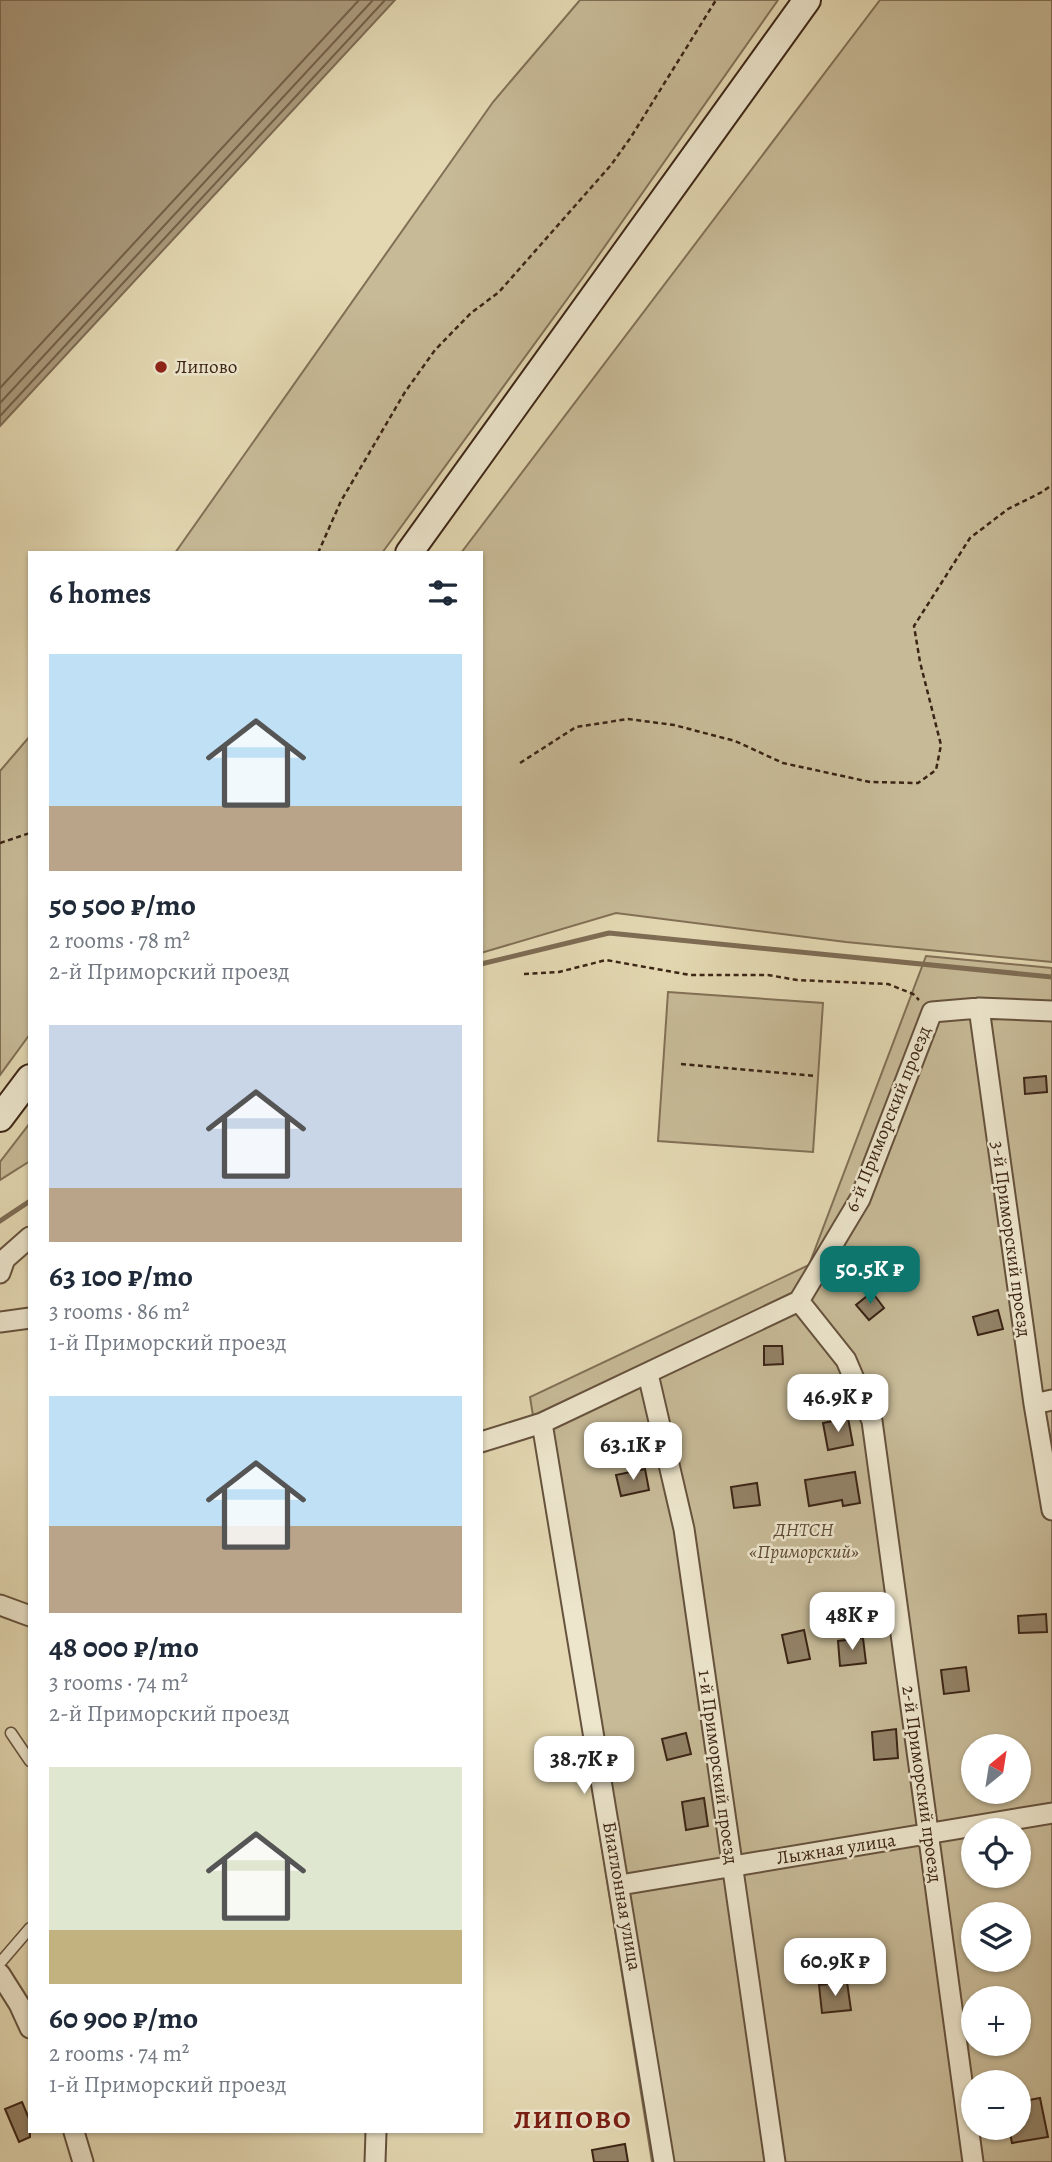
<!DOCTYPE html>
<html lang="en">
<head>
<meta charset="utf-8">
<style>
	:root { --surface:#fff; --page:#f2f2f3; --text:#1f2937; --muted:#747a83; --accent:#0f766e }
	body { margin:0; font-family:Alegreya,serif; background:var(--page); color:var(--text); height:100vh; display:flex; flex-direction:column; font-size:26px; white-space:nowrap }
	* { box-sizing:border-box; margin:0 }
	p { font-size:23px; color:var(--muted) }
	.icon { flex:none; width:38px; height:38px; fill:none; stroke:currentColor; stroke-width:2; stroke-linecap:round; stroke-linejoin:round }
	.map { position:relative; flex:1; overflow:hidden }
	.panel { position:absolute; left:28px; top:551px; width:455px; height:1582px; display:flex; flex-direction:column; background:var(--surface); border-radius:0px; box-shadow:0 2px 5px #0004 }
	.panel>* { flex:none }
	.needle { width:46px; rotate:30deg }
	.fabs { position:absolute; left:961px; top:1734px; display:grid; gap:14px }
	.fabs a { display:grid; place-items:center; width:70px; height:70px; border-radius:50%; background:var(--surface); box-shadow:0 2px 5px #0004; font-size:35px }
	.price { position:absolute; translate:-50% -60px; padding:0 16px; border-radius:14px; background:#fff; color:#222; font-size:23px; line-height:46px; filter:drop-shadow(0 2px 4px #0008) }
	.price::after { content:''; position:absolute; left:50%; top:42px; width:21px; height:16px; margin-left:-10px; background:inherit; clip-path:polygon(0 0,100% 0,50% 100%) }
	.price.current { background:var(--accent); color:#fff }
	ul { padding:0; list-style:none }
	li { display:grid; align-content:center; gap:14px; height:371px; padding:0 21px }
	li span { display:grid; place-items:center; height:217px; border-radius:0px; color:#555 }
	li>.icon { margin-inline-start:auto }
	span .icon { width:126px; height:126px; fill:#fffc; stroke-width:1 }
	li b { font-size:30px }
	h2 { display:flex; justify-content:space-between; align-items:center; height:84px; padding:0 21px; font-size:30px }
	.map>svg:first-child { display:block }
	.green { fill:#c7ba97; stroke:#827056; stroke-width:2; fill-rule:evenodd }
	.water { fill:#aa9b7d; stroke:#7e6c54; stroke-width:2 }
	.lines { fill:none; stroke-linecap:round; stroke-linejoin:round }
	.shore { stroke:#73604a; stroke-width:2 }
	.stream { stroke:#7e6c54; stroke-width:5 }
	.building { fill:#938267; stroke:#3c2516; stroke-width:2 }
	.lane-casing { stroke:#66523d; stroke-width:13 }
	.street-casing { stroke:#66523d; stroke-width:23 }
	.secondary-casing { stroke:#3c2516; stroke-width:30 }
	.path { stroke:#3c2516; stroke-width:2.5; stroke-dasharray:5 3.5; stroke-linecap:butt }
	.lane { stroke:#ede6cd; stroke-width:10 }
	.street { stroke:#ede6cd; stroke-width:19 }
	.secondary { stroke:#ede6cd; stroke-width:26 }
	.poi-dot { fill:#8f2418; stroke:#ede6cd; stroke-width:2.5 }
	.labels { text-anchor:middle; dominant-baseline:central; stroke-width:5; stroke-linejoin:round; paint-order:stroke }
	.poi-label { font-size:19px; fill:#3c2516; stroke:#ede6cd; text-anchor:start }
	.street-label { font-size:19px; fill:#3c2516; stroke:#ede6cd }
	.park-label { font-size:19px; font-style:italic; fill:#5f4a36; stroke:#ede6cd }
	.district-label { font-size:26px; font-weight:bold; letter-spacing:2px; fill:#7a1f14; stroke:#ede6cd }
</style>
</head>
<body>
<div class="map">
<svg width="1052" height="2162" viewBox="0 0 1052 2162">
	<rect width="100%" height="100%" fill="#e3d8b2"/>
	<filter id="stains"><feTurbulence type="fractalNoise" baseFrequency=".00286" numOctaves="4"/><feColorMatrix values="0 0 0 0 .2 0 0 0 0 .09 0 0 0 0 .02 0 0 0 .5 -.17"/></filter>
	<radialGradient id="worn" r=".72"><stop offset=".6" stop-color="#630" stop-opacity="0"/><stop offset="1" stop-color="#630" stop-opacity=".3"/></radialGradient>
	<path class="green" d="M580,0h198l-194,276 -202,277h-207l318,-451z
		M880,0h172v962l-206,-20 -230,-29 -135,40v-400h-20z
		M30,736v298l-30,41v-304z
		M926,956l126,12v1194h-400l-122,-765 279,-132zM973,1746h45v46h-45zM973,1830h45v46h-45zM973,1914h45v46h-45zM973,1998h45v46h-45zM973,2082h45v46h-45z
		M668,992l155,11 -10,149 -155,-11z
		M30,1123v38l-30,19v-18z"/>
	<path class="water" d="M0,0h395l-395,426z"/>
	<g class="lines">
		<path class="shore" d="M0,388l359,-388
			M0,403l373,-403
			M0,416l385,-416"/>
		<path class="stream" d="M481,964l128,-31 443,44
			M0,1221l30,-20"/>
	</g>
	<path class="building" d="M1046,1076l1,16 -22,2 -1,-16z
		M872,1292l12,16 -15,12 -13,-15z
		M998,1310l5,19 -25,6 -5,-18z
		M764,1346h18l1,18 -19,1z
		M848,1418l5,27 -25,5 -5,-27z
		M645,1469l4,21 -28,6 -5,-21z
		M855,1472l5,31 -17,3 -1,-6 -33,6 -4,-26z
		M757,1483l3,22 -26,3 -3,-21z
		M1046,1614l1,18 -28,1 -1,-17z
		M804,1630l6,29 -22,4 -6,-28z
		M863,1638l3,25 -26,3 -2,-25z
		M966,1667l3,24 -25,3 -3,-24z
		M896,1729l2,29 -24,2 -2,-28z
		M686,1733l5,21 -24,6 -5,-21z
		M704,1798l4,28 -22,4 -4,-28z
		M847,1982l4,28 -29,3 -3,-28z
		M1040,2098l8,39 -36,6 -3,-15h9v-26z
		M22,2102l8,19v16l-11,5 -14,-33z
		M625,2144l3,18h-34l-2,-12z"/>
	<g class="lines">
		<defs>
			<path id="lane" d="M11,1733l19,28
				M0,1963l30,-35"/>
			<path id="street" d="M979,1008l55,396 18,106
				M0,1273l5,-14 25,-22
				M799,1301l47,59 26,61 101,741
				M0,1322l30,-4
				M648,1374l36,155 91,633
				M1034,1404l18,-4
				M542,1423l122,739
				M481,1442l61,-19 257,-122 61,-102 72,-187 47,-4 73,3
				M0,1605l30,11
				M620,1885l432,-72
				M0,1974l19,30 11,24
				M74,2132l9,30
				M375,2162l1,-30"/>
			<path id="secondary" d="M409,553l398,-553
				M0,1118l30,-40"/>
		</defs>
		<use href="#lane" class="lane-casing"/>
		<use href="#street" class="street-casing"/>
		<use href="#secondary" class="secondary-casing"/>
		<path class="path" d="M318,553l23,-52 64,-109 30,-42 36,-37 28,-21 112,-127 20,-28 85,-137
			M520,763l56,-36 52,-8 46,6 61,16 48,22 87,19 48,1 18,-13 5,-25 -21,-83 -6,-36 56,-88 38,-29 34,-17 10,-7
			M0,843l30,-10
			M524,974l35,-2 47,-12 84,15h78l29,5 91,4 25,10 6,6
			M681,1064l135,12"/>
		<use href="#lane" class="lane"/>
		<use href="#street" class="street"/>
		<use href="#secondary" class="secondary"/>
	</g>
	<circle class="poi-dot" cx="161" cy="367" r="7"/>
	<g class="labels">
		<g class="poi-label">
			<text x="175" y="367">Липово</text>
		</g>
		<g class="street-label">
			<text transform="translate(888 1119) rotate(-68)">6-й Приморский проезд</text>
			<text transform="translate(1011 1239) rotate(82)">3-й Приморский проезд</text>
			<text transform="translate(718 1767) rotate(82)">1-й Приморский проезд</text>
			<text transform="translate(922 1784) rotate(82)">2-й Приморский проезд</text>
			<text transform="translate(836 1849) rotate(-9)">Лыжная улица</text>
			<text transform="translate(622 1896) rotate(80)">Биатлонная улица</text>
		</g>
		<g class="park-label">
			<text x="804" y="1530">ДНТСН<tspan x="804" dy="22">«Приморский»</tspan></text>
		</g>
		<g class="district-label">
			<text x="573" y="2119">ЛИПОВО</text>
		</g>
	</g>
	<rect width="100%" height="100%" filter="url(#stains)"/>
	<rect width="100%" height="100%" fill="url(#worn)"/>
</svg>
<div class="fabs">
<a><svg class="needle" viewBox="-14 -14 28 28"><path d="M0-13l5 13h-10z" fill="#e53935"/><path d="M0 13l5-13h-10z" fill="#747a83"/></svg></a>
<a><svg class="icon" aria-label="locate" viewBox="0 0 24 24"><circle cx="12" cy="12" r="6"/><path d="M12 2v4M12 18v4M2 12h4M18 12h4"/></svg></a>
<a><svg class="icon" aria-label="layers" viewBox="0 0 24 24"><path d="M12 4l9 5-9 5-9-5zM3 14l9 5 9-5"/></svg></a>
<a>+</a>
<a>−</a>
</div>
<b class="price current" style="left:870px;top:1306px">50.5K ₽</b>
<b class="price" style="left:838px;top:1434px">46.9K ₽</b>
<b class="price" style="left:633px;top:1482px">63.1K ₽</b>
<b class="price" style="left:852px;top:1652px">48K ₽</b>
<b class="price" style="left:584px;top:1796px">38.7K ₽</b>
<b class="price" style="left:835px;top:1998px">60.9K ₽</b>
<section class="panel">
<h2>6 homes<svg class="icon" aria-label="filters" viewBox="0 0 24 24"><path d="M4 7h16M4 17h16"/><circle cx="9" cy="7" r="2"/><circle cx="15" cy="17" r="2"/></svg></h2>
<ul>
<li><span style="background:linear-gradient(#bfe0f5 70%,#b9a48a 0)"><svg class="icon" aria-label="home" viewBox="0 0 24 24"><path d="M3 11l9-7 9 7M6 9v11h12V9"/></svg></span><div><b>50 500 ₽/mo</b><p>2 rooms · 78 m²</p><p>2-й Приморский проезд</p></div></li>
<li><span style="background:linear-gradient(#c9d6e8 75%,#b9a48a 0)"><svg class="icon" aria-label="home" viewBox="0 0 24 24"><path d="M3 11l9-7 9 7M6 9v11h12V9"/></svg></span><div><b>63 100 ₽/mo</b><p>3 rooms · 86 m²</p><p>1-й Приморский проезд</p></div></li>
<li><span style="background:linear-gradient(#bfe0f5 60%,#b9a48a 0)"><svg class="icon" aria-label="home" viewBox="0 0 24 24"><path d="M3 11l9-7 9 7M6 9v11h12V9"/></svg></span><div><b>48 000 ₽/mo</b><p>3 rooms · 74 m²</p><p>2-й Приморский проезд</p></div></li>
<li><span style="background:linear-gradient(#dfe7d0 75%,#c2b280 0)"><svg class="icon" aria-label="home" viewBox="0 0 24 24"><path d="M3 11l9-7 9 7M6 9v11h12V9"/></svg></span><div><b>60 900 ₽/mo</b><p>2 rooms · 74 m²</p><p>1-й Приморский проезд</p></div></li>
</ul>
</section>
</div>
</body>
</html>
